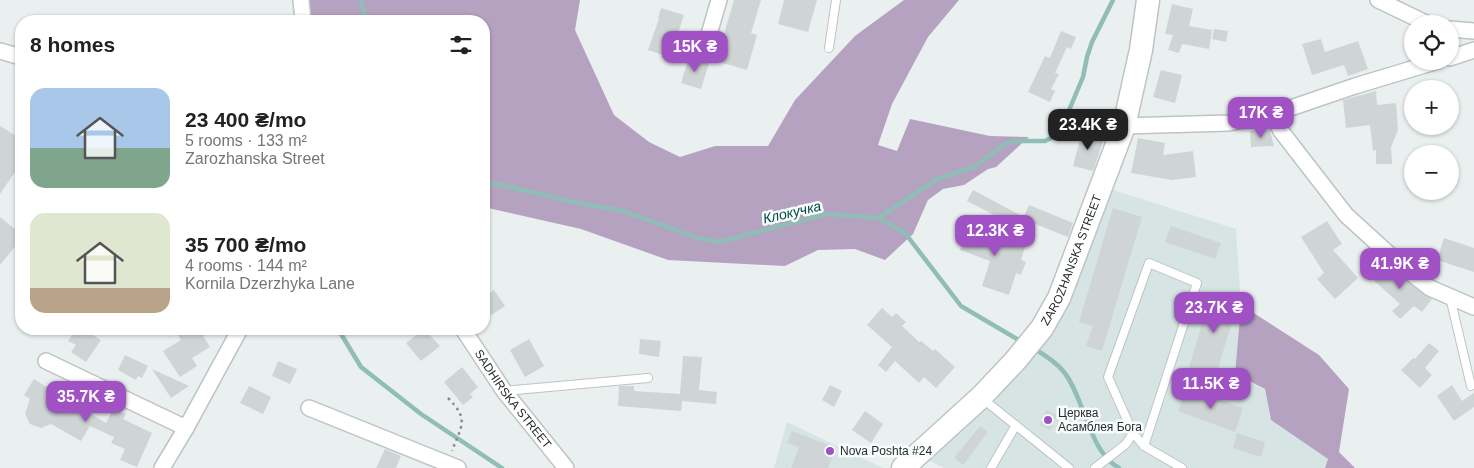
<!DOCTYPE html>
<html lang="en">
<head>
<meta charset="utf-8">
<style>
	:root { --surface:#fff; --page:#f2f2f2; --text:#222; --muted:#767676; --accent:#a052c4 }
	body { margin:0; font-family:Arial,sans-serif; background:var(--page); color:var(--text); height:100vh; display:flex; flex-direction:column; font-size:19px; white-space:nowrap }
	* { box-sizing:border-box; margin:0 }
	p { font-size:16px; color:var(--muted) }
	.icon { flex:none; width:28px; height:28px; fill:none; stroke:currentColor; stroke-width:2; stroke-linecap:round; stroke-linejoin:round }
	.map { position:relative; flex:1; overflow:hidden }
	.details { position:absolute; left:15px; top:15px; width:475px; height:320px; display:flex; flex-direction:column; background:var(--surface); border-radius:20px; box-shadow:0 1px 4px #0004 }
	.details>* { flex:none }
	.buttons { position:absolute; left:1404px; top:15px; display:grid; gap:10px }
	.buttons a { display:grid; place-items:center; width:55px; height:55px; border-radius:50%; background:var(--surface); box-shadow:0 1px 4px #0004; font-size:25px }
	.price { position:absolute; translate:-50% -42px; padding:0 11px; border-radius:10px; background:var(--accent); color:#fff; font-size:16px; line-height:32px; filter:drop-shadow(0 1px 2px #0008) }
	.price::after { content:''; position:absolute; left:50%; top:30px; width:15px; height:11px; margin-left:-8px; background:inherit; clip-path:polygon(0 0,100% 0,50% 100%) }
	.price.active { background:#222; color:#fff }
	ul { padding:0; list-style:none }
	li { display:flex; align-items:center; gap:15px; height:125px; padding:0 15px }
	li span { display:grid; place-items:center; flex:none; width:140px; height:100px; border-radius:15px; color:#555 }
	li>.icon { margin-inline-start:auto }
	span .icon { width:60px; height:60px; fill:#fffc; stroke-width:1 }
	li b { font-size:21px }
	h2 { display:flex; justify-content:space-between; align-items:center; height:60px; padding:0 15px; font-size:21px }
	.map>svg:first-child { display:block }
	.built { fill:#d6e5e3 }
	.forest { fill:#b5a2c0 }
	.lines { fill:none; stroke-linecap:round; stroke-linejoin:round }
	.stream { stroke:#90bdb6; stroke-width:4.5 }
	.building { fill:#ced5d4 }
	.lane-casing { stroke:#bec4c3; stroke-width:10 }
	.street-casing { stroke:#bec4c3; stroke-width:18 }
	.secondary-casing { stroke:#bec4c3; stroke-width:25 }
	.path { stroke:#868b8a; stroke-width:2.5; stroke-dasharray:2.5 4; stroke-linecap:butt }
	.lane { stroke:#fff; stroke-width:8 }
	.street { stroke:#fff; stroke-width:15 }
	.secondary { stroke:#fff; stroke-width:22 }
	.poi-dot { fill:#a052c4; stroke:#f7fdfc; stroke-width:2 }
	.labels { text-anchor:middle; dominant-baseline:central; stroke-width:5; stroke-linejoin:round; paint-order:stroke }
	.street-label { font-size:12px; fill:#292c2b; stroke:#f7fdfc }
	.poi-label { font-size:12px; fill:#292c2b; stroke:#f7fdfc; text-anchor:start }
	.water-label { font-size:14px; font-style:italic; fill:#064a44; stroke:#f7fdfc }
</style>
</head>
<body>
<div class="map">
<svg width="1474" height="468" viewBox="0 0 1474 468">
	<rect width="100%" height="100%" fill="#eaf0ef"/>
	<path class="built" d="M1104,187l132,42 5,76 -6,69 30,16 6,30 57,39 -3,9h-381l-26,-13 99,-92z
		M787,422l96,46h-109z"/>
	<path class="forest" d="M299,0h281l-5,30 39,85 35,27 31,15 35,-11h53l27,-46 60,-64 49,-36h55l-31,37 -36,67 -14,41 19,6 13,-32 80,17 39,1 -33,30 -8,2 -24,16 -21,4 -15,11 -15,34 -28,26 -30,-11 -37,1 -33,16 -117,-6 -87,-31 -97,-22v-186h-182z
		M1241,305l78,50 30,34 -10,63 16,16h-30l3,-9 -57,-39 -6,-31 -30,-15z"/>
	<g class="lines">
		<path class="stream" d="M361,0l5,21
			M484,181l90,21 49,9 75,27 21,4 107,-28 52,4 27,15 56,73 61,36
			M878,218l59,-39 37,-12 32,-24 10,-2h29l14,-7 24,-57 4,-20 5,-15 21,-42
			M338,329l23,38 60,47 81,54
			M1033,348c12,7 23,14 31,24 21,27 25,80 55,96"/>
	</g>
	<path class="building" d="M734,0h27l-10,33 6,2 -10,35 -31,-9z
		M784,0h33l-9,32 -30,-8z
		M1172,4l21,5 -4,17 23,4 -3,19 -27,-5 -3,9 -11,-3 5,-15 -8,-1z
		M661,8l23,7 -7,21 3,1 -8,21 -24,-8 11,-31h-1z
		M1214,29l14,2 -2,11 -14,-3z
		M1061,31l15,6 -5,12 -4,-2 -12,26 4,1 -8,15 4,2 -5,11 -22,-10 17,-36 5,2z
		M1321,39l4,13 33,-11 10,28 -20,7 -4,-11 -32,10 -10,-31z
		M689,57l20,6 -8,26 -20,-6z
		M1161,70l21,5 -7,28 -22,-6z
		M1376,91l1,14 19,-2 2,27 -7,17 1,17h-16v-14l-3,1 -3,-26 -24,3 -3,-28z
		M0,126l21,13v33l-4,-3 -17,25z
		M1270,130l4,16 -23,1 -1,-16z
		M1082,132l22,6 -11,33 -20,-5z
		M1138,138l27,5 -2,12 30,-4 3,26 -24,3 -41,-7z
		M973,190l49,26 -5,11 -50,-26z
		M1029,205l44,18 -5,14 -45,-18z
		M1113,208l29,9 -40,134 -16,-5 7,-20 -14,-4z
		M0,217l21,17v5l-21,26z
		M1327,221l15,23 -9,6 25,28 -23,21 -18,-20 7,-6 -23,-36z
		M964,224l62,20 -5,16 5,2 -5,13 -5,-2 -7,22 -27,-9 8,-25 -30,-11 5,-15 -4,-1z
		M1171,226l50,17 -6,16 -50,-17z
		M1444,238l30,10v24l-37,-12z
		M1383,262l49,37 -10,13 -8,-6 -14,13 -8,-8 8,-7 -30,-27z
		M494,290l11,16 -21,14v-23z
		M1211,294l27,8 -22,73 -27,-8z
		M882,308l10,9 4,-4 10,9 -4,4 17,16 2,-1 12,10 2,-2 20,18 -19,21 -12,-11 -5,6 -24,-22 -9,11 -8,-7 14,-18 -25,-22z
		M76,329l8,5 2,-3 15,9 -15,22 -15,-10 5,-7 -8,-4z
		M174,329h41l-12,7 7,11 -18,11 5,8 -17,11 -17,-26 18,-11z
		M424,329l16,17 -19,15 -15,-18z
		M529,339l15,27 -19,11 -15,-27z
		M640,339l21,2 -2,16 -20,-3z
		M1429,343l10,8 -14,17 7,7 -12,13 -19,-18 12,-12 2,1z
		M125,355l23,11 -6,12 -4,-2 -2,4 -18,-10z
		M683,356l19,1 -3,33 18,2 -1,12 -34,-3 -1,10 -63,-5 1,-20h15v5l46,3z
		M278,361l19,8 -7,15 -18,-8z
		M462,367l16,20 -8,7 3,3 -10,8 -19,-23z
		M152,369l37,17 -18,12z
		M34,379l14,9 -3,5 22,16 4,-7 35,21 7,-14 13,5 -3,5 29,14 -15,34 -17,-7 5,-11 -14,-6 3,-6 -24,-11 -9,15 -30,-17 -10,4 -11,-4 -5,-10 5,-15 -6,-4z
		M830,385l12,6 -8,16 -12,-7z
		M1452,385l10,16 12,-8v14l-20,14 -17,-25z
		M249,386l22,11 -8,17 -23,-11z
		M1186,388l57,20 -8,24 -57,-21z
		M1046,410l11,5 -7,15 -10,-5z
		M865,411l18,13 -12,19 -19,-13z
		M980,426l8,6 -25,33 -9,-7z
		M792,431l44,17 -8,20h-37l8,-21 -12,-4z
		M1237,433l28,9 -4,15 -28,-9z
		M385,449l16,7 -5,12h-20z"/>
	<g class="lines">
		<defs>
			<path id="lane" d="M829,48l7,-48
				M1450,297l21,89
				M504,391l144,-13
				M983,399l86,69
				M1133,433l-25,-56 41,-114 48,20 -53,163
				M991,468l25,-43
				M1095,468l31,-24 7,-11 11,13 38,22"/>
			<g id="street">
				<path d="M301,0l2,21"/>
				<path d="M1378,0l50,24"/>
				<path d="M1450,29l24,2"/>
				<path d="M705,48l14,-48"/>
				<path d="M0,51l21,6"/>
				<path d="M1450,58l24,-8"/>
				<path d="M1273,114l8,17 65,84 56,51 28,22 44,19"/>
				<path d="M1124,126l105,-3 44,-9 82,-28 83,-25"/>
				<path id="s1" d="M463,329l41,62 62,77"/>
				<path d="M46,361l140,67 -24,40"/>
				<path d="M309,408l149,60"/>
				<path d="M186,428l54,-99"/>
			</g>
			<g id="secondary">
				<path id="s2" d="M903,468l78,-71 34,-36 27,-33 17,-30 65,-172 17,-76 7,-50"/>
			</g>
		</defs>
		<use href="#lane" class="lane-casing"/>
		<use href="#street" class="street-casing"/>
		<use href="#secondary" class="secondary-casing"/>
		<path class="path" d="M448,398c22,22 13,28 4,53"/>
		<use href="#lane" class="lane"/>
		<use href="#street" class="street"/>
		<use href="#secondary" class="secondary"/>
	</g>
	<g class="poi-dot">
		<circle cx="1048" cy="420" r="5"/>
		<circle cx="830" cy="451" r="5"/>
	</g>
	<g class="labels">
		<g class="street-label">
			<text stroke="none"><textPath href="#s2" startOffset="272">ZAROZHANSKA STREET</textPath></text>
			<text stroke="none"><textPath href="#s1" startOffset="86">SADHIRSKA STREET</textPath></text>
		</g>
		<g class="poi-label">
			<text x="1058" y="413">Церква<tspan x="1058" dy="14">Асамблея Бога</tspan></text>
			<text x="840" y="451">Nova Poshta #24</text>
		</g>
		<g class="water-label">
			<text transform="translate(792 212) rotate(-13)">Клокучка</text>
		</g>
	</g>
</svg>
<div class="buttons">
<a><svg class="icon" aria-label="locate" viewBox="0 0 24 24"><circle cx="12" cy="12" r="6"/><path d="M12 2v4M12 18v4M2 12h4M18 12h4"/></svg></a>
<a>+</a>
<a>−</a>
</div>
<b class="price" style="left:695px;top:73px">15K ₴</b>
<b class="price" style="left:1261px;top:139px">17K ₴</b>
<b class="price active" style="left:1088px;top:151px">23.4K ₴</b>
<b class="price" style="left:995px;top:257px">12.3K ₴</b>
<b class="price" style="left:1400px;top:290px">41.9K ₴</b>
<b class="price" style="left:1214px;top:334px">23.7K ₴</b>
<b class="price" style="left:1211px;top:410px">11.5K ₴</b>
<b class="price" style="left:86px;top:423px">35.7K ₴</b>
<section class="details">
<h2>8 homes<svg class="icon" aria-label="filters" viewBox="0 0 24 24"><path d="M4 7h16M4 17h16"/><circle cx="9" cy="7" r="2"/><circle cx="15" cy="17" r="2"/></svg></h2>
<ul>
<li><span style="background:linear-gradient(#a9c7e8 60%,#7fa58c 0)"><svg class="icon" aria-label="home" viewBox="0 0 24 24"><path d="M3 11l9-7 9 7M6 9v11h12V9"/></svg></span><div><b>23 400 ₴/mo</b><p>5 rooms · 133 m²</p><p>Zarozhanska Street</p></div></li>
<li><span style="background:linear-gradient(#dfe7d0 75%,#b9a48a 0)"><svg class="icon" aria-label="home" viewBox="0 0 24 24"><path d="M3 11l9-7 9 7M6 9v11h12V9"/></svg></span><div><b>35 700 ₴/mo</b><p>4 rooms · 144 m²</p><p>Kornila Dzerzhyka Lane</p></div></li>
</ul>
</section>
</div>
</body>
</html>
